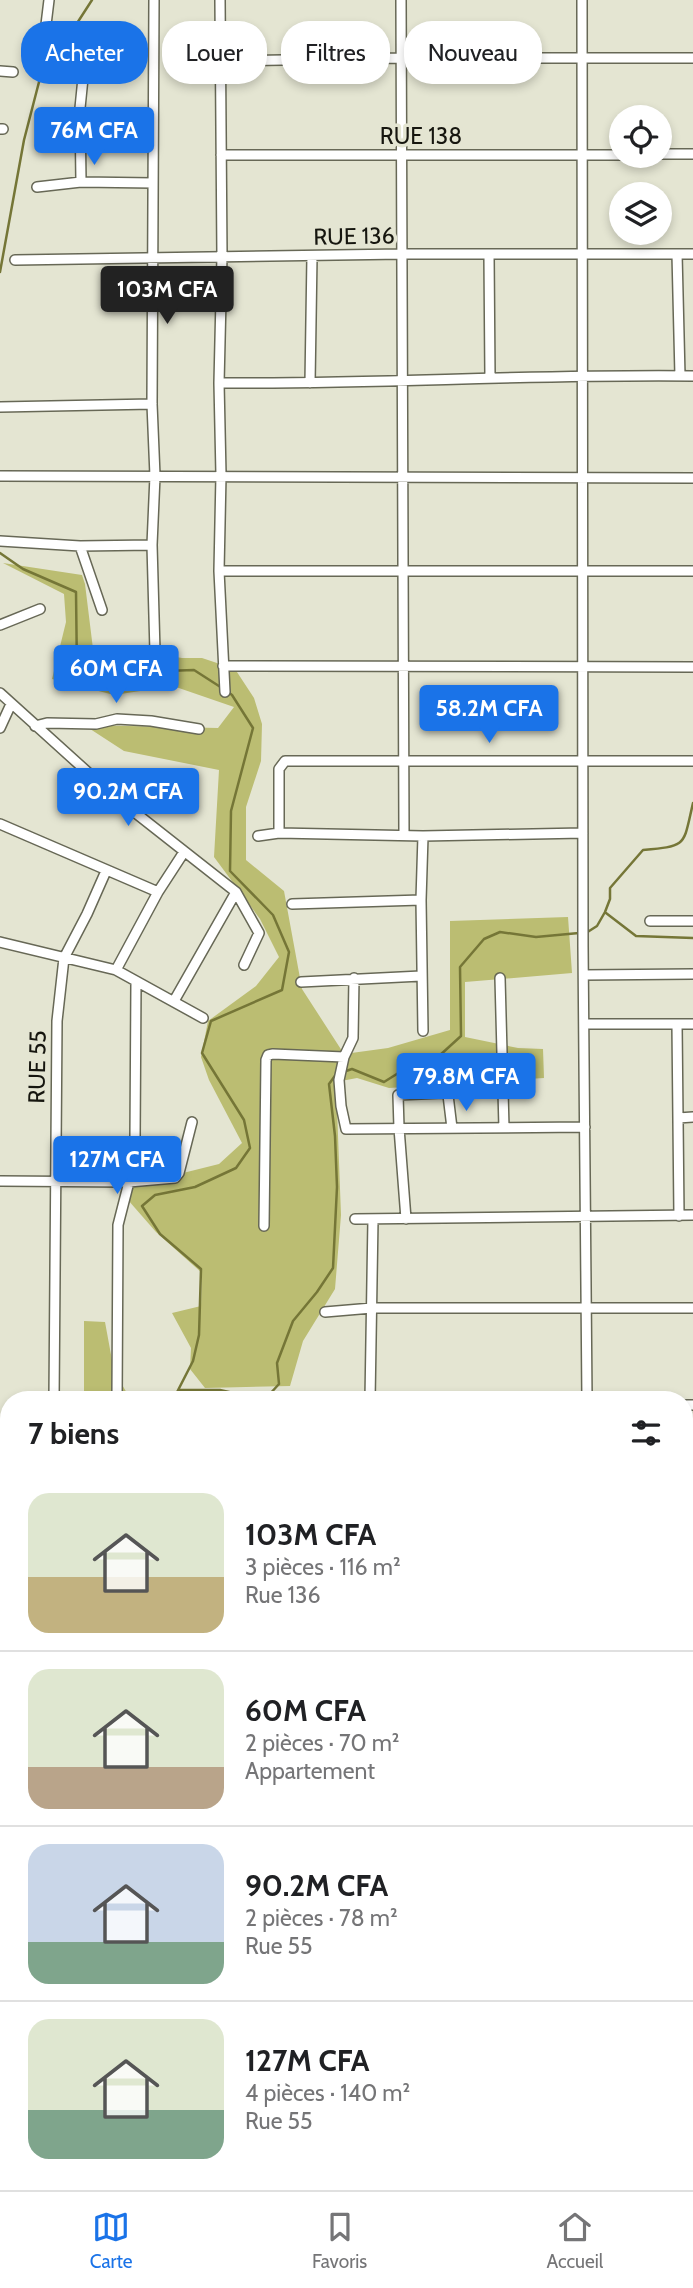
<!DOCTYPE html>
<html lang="fr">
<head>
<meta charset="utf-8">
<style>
	:root { --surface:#fff; --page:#f6f6f6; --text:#202124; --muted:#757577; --line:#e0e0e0; --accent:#1a73e8 }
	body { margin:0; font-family:Cabin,sans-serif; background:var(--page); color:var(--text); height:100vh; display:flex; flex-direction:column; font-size:26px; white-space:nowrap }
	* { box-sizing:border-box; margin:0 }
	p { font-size:23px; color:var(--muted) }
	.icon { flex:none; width:38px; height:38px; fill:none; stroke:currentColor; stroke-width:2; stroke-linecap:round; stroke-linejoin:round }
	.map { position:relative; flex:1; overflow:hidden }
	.drawer { position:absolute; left:0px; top:1391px; width:693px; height:800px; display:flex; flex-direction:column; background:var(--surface); border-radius:28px 28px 0 0; box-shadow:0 4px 10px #0003 }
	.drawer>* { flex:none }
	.guide { position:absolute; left:21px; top:21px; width:651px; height:63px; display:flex; gap:14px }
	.buttons { position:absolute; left:609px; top:105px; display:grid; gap:14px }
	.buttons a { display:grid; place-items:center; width:63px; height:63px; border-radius:50%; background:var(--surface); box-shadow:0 4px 10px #0003; font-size:35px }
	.price { position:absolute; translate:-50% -60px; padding:0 16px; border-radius:7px; background:var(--accent); color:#fff; font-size:23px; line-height:46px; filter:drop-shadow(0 2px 4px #0008) }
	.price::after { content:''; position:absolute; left:50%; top:42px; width:21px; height:16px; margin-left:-10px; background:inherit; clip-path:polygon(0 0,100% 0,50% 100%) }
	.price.on { background:#222; color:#fff }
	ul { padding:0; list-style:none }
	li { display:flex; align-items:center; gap:21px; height:175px; padding:0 28px }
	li+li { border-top:2px solid var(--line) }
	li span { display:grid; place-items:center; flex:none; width:196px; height:140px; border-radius:21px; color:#555 }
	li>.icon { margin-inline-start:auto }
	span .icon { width:84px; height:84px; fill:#fffc; stroke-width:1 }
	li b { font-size:30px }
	h2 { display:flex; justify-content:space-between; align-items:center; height:84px; padding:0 28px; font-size:30px }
	.chip { padding:0 24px; border-radius:28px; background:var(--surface); box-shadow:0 4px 10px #0003; font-size:24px; line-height:63px }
	.chip.on { background:var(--accent); color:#fff }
	.dock { display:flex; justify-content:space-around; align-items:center; height:98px; border-top:2px solid var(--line); background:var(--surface); font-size:19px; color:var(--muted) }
	.dock a { display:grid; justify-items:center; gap:4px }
	.dock .on { color:var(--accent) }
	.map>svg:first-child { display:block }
	.green { fill:#bbbd72 }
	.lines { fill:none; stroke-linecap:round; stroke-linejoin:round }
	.stream { stroke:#757637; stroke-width:2.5 }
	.minor-casing { stroke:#676856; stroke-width:12 }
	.major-casing { stroke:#676856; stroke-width:14 }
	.minor { stroke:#fff; stroke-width:9 }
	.major { stroke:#fff; stroke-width:10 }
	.labels { text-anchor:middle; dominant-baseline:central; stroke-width:7; stroke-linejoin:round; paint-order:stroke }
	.street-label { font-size:23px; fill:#16160f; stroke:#e4e5d2 }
</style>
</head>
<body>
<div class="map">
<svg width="693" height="2190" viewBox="0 0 693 2190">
	<rect width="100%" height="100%" fill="#e4e5d2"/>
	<path class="green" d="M3,563l79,12 3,9 9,73 63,-3 25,4h20l33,11 19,29 8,26 -1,37 -15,46v53l38,31 18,98 42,65 44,-6 62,-18v-109l118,-4 4,56 -107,9v55l53,11 25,1 1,29 -155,10 -32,-10 -21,4 5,133 -6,74 -32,52 -13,45 -85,2 -15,-19 1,-21 -19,-35 29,-7 1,-33 -46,-41 -28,-32 9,-21 38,-4 44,-11 23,-21 -33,-63 -8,-23 7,-36 48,-35 23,-29 -19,-38 -46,-62 5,-87 -95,-19 -40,-26 134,3 16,-21 -61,-21 -59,9 -62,-16 14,-57 -2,-28z
		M84,1321l21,1 9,49 17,29h-47z
		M44,2182h112v8h-113z"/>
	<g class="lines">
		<path class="stream" d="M0,272l24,-132 15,-58 53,-82
			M0,553l23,16 53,23 1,82 117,-4 28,18
			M606,913l30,23 57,2
			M586,933l11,-7 8,-14 5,-13v-11l33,-38c45,-4 40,-4 50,-47
			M343,1072l9,-3 32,13 16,-10 16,5 45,-41 -1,-69 24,-28 16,-7 36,5 43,-4
			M179,1390h41l36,8 12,-2 11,-12 -2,-21 16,-42 24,-29 16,-24 4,-81 -2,-51 -6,-52 8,-11
			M173,1400l20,-39 6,-26 2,-66 -41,-35 -18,-28 13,-11 40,-8 41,-19 14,-20 -6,-28 -42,-67 9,-32 71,-31 7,-38 -16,-37 -43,-44 1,-60 22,-83 -21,-33 -4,-3
			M0,1805l9,3
			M684,2122l9,-8
			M389,2190l6,-8"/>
		<defs>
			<path id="minor" d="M154,0l-2,404 3,72 -3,69 3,107
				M220,0l2,256 -3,127 2,92 -2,96 6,121
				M401,0l3,835
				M582,0l1,947 4,453
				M221,61l180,-3h292
				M0,71l13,1
				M40,74l9,-74
				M80,118l73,-2
				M0,129h3
				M660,154h33
				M221,155h400
				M81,182l-1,-74 3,-30 17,-41
				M37,187l44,-5 72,1
				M677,254l3,122
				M489,255l1,123
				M15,260l387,-6h291
				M219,383c158,1 316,-9 474,-7
				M310,383l2,-127
				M0,407l152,-3
				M0,476l693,2
				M0,541l80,5 72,-1
				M80,546l22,64
				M219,571h474
				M0,625l40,-16
				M223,666l470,1
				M0,693l114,103 122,96 23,41 -15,32
				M35,726l12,-3 49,1 21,-5 34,2 48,8
				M0,728l11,-24
				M0,824l158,68
				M279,833l144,3 160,-3
				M258,836l21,-3v-64l6,-8h408
				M423,836l-2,64 2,131
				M292,904l129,-4
				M650,921h43
				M0,942l116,28 87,48
				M116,970l42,-78 26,-40
				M584,975l109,-1
				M354,978l-1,60 -9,19 -5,23 2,26 5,23 239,-2
				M500,978l4,150
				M301,982l120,-6
				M174,1001l62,-109
				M584,1024h109
				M677,1024l2,192
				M678,1118l15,-1
				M0,1181l129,1 46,-4 4,-5 13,-51
				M355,1219l338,-4
				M406,1219l-7,-91 -1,-33 46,-2 4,2 4,33
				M264,1226l2,-166 2,-5 5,-1 71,3
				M325,1312l47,-4h321
				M54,1400l3,-379 7,-63 23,-44 19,-43
				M117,1400l1,-175 11,-43 6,-42 1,-158
				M370,1400l3,-181
				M684,1405h9
				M690,1506l3,420
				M0,1646l9,-1
				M0,1697h9
				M0,1880l9,-2
				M0,1924l9,-1
				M0,1992l9,52
				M684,1993h9
				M684,2112l9,-10
				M0,2162l9,-2
				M165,2182v8
				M255,2182v8
				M335,2182v8
				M617,2186l76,-4
				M408,2188l186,-2
				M18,2190l2,-8
				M395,2190l6,-8"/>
			<path id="major" d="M0,1485l9,10
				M684,1506h9"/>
		</defs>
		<use href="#minor" class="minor-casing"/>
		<use href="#major" class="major-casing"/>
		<use href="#minor" class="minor"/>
		<use href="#major" class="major"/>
	</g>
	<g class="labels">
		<g class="street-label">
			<text x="421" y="136">RUE 138</text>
			<text transform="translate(354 236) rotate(-1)">RUE 136</text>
			<text transform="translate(37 1067) rotate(-89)">RUE 55</text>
		</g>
	</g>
</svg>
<div class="buttons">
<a><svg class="icon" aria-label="locate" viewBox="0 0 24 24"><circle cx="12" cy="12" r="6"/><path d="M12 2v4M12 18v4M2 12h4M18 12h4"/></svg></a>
<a><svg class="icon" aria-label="layers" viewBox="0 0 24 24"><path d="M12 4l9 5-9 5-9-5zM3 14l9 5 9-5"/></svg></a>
</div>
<b class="price" style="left:94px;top:167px">76M CFA</b>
<b class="price on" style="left:167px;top:326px">103M CFA</b>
<b class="price" style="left:116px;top:705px">60M CFA</b>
<b class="price" style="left:489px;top:745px">58.2M CFA</b>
<b class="price" style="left:128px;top:828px">90.2M CFA</b>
<b class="price" style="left:466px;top:1113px">79.8M CFA</b>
<b class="price" style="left:117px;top:1196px">127M CFA</b>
<div class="guide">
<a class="chip on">Acheter</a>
<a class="chip">Louer</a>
<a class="chip">Filtres</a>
<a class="chip">Nouveau</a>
</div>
<section class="drawer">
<h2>7 biens<svg class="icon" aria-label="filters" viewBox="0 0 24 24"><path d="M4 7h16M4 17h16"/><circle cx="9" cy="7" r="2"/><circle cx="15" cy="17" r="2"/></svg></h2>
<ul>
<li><span style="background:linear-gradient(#dfe7d0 60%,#c2b280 0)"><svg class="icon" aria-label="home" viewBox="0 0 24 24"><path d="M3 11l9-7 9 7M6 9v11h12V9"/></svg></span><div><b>103M CFA</b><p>3 pièces · 116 m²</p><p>Rue 136</p></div></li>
<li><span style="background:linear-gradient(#dfe7d0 70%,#b9a48a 0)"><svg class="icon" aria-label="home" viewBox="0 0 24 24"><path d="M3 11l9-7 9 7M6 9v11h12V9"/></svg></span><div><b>60M CFA</b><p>2 pièces · 70 m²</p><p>Appartement</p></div></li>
<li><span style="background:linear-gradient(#c9d6e8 70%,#7fa58c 0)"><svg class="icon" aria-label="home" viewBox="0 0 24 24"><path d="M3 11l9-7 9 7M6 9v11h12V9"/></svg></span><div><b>90.2M CFA</b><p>2 pièces · 78 m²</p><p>Rue 55</p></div></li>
<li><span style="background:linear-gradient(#dfe7d0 65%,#7fa58c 0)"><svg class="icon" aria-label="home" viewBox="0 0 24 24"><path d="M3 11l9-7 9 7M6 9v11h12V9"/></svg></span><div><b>127M CFA</b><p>4 pièces · 140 m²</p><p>Rue 55</p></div></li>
</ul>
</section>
</div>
<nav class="dock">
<a class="on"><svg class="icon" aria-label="map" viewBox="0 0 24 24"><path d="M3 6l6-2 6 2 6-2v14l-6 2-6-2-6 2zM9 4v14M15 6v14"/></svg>Carte</a>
<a><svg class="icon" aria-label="saved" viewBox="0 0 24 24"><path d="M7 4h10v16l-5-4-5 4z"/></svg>Favoris</a>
<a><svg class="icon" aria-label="home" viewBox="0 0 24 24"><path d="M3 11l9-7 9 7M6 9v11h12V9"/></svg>Accueil</a>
</nav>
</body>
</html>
